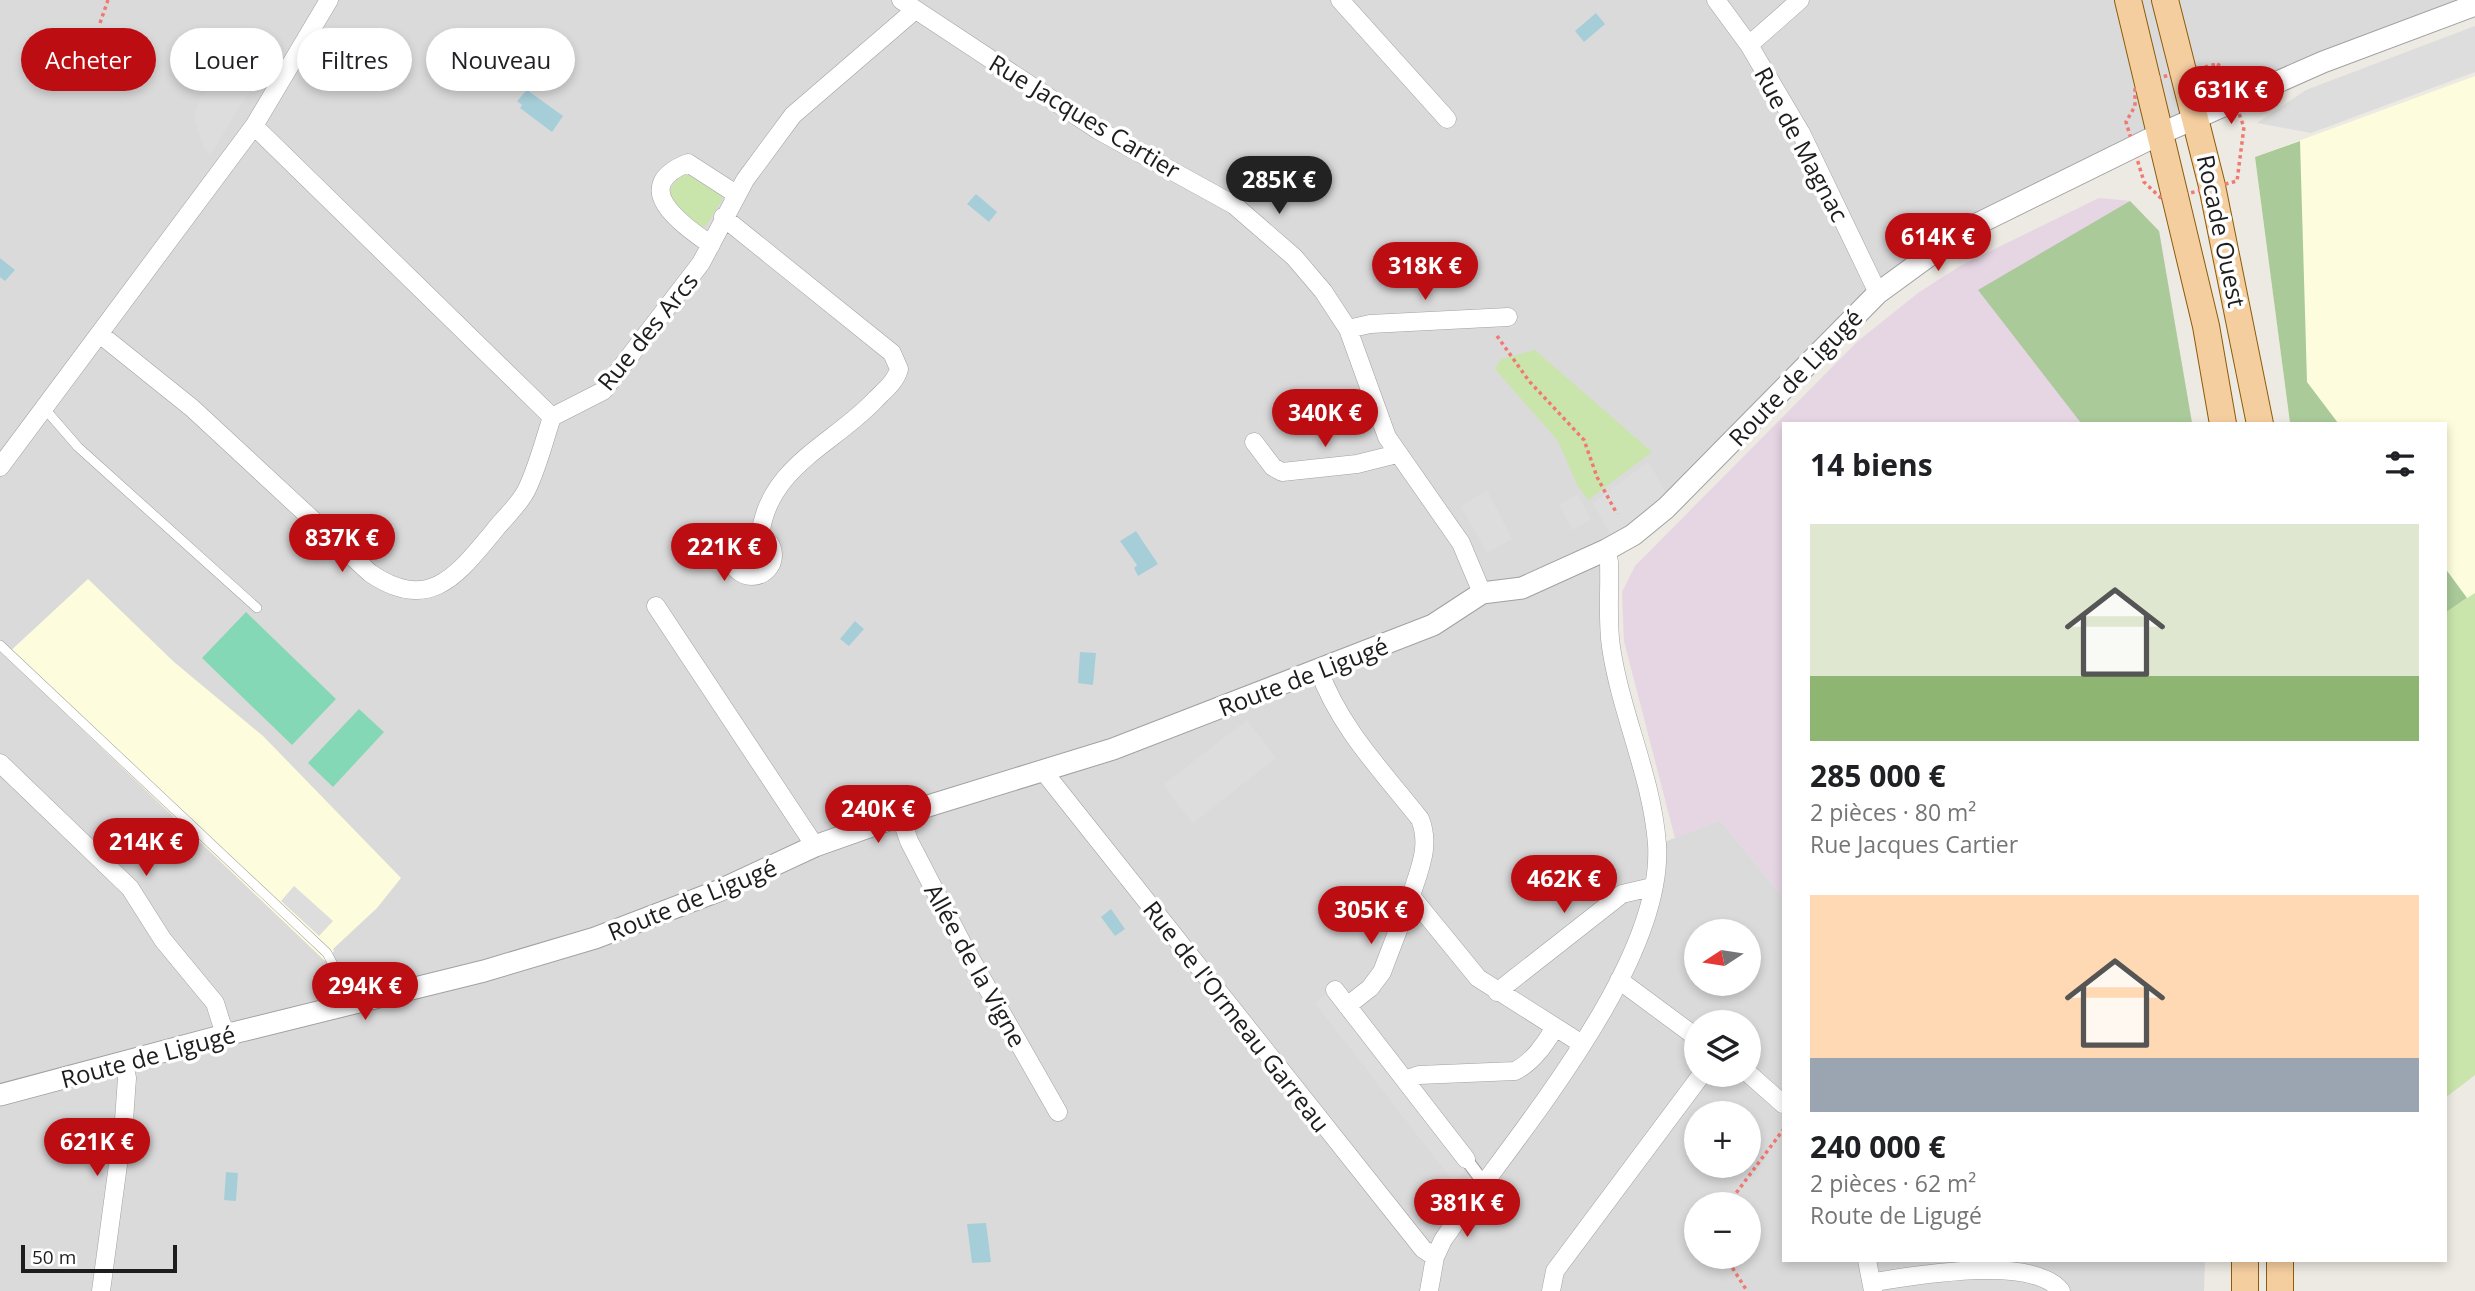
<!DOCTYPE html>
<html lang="fr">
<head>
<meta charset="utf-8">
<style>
	:root { --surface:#fff; --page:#f6f6f6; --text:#202124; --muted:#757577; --accent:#bc0d12 }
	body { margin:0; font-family:"Open Sans",sans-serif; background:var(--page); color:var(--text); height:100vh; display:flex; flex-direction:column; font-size:26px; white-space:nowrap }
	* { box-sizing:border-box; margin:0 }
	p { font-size:23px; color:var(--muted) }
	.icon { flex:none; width:38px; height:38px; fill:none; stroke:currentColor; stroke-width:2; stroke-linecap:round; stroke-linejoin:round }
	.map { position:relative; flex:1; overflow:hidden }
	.panel { position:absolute; left:1782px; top:422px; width:665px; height:840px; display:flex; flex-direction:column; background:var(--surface); border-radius:0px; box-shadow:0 4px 10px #0003 }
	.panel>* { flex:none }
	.top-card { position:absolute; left:21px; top:28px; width:665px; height:63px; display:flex; gap:14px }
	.needle { width:46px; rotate:258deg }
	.fabs { position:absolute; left:1684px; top:919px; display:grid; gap:14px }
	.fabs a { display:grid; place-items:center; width:77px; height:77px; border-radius:50%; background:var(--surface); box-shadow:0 4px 10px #0003; font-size:35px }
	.scale { position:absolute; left:21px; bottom:18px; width:156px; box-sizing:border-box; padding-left:7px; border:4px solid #1d1d1d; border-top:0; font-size:19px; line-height:24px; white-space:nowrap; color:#1d1d1d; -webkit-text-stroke:5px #fff; paint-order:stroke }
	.price { position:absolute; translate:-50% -60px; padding:0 16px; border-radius:24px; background:var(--accent); color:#fff; font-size:23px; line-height:46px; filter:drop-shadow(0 2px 4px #0008) }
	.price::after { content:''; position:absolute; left:50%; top:42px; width:21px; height:16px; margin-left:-10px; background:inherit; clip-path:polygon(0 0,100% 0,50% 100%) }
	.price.active { background:#222; color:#fff }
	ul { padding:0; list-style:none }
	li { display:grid; align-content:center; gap:14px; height:371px; padding:0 28px }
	li span { display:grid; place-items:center; height:217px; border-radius:0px; color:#555 }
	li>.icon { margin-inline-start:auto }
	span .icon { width:126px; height:126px; fill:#fffc; stroke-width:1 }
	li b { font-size:30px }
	h2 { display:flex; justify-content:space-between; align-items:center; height:84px; padding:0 28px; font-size:30px }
	.chip { padding:0 24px; border-radius:32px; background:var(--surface); box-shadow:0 4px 10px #0003; font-size:24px; line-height:63px }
	.chip.active { background:var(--accent); color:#fff }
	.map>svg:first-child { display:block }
	.residential { fill:#dbdada; fill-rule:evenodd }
	.industrial { fill:#e6d5e3 }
	.education { fill:#fdfcdc }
	.grass { fill:#c9e5ab }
	.forest { fill:#aaca9a }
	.pitch { fill:#85d8b5 }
	.parking { fill:#ddd }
	.water { fill:#a6ced8 }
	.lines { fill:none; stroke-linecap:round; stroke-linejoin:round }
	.service-casing { stroke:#a1a1a1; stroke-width:10 }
	.pedestrian-casing { stroke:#a1a1a1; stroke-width:14 }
	.minor-casing { stroke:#a1a1a1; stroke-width:19 }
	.tertiary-casing { stroke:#a1a1a1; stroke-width:23 }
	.primary-casing { stroke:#8c5c09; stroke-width:28 }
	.path { stroke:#f07a71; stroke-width:3.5; stroke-dasharray:3.5 3.5; stroke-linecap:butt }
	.service { stroke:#fff; stroke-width:9 }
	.pedestrian { stroke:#fff; stroke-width:12 }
	.minor { stroke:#fff; stroke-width:18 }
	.tertiary { stroke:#fff; stroke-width:21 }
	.primary { stroke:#f5cea0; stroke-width:26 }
	.labels { text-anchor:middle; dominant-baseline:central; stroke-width:7; stroke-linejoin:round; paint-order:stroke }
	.street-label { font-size:24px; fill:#1d1d1d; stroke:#fff }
</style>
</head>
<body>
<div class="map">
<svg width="2475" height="1291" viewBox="0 0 2475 1291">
	<rect width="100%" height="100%" fill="#ede9e3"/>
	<path class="residential" d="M0,0h2460l-497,231 -85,62 -262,252 -5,101 46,199 63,-25 63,77v363h422l-1,31h-2204zM1696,931h52v53h-52zM1696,1022h52v52h-52zM1696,1113h52v53h-52zM1696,1204h52v52h-52z"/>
	<path class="industrial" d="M2099,198l31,3 29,30 33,192 -409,1v473l-63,-77 -45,18 -51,-197 -2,-49 13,-26 223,-225 60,-48 42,-27z"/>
	<path class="education" d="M2475,76v517l-30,20v-189l-155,-1 -35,-266z
		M88,579l86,83 89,74 138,142 -24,30 -44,41 1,2 -9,10 -320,-305z"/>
	<path class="grass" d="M691,172l30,21 1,7 -16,26 -6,1 -25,-18 -6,-18 9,-13z
		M1535,350l117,102 -64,48 -11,-15 -19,-44 -63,-72 6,-10z
		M2475,593v482l-30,23v-485z"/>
	<path class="forest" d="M2300,141l7,241 31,41h-48l-35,-266z
		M2130,201l29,30 33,192h-111l-103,-133z
		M2445,568l22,30 -22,15z"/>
	<path class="pitch" d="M246,612l90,87 -44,46 -90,-87z
		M359,709l25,23 -51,55 -25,-24z"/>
	<path class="parking" d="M2475,26v46l-164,61 -54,-10 49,-33z
		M229,67l26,15 -45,73 -6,-8 -10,-30 5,-17z
		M1648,462l19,32 -56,42 -18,-33z
		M1487,490l25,49 -25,14 -26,-47z
		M1577,494l14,25 -18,11 -14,-25z
		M1247,720l29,38 -83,65 -30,-38z
		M294,886l39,35 -14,15 -38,-35z
		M1327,993l139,178 -13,10 -138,-178z"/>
	<path class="water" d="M1596,13l9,11 -21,18 -9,-11z
		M527,90l36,26 -11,16 -32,-24 2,-3 -5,-4z
		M976,194l21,18 -8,10 -22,-18z
		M0,258l15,12 -10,11 -5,-4z
		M1136,531l22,33 -20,12 -4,-8 3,-3 -17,-24z
		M855,621l9,8 -15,17 -9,-7z
		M1080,652l16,1 -3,32 -15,-2z
		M1111,909l14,20 -10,7 -14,-19z
		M226,1172l12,1 -2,28 -12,-1z
		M986,1223l5,39 -19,1 -5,-39z"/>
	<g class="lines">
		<defs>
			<path id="service" d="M45,409l33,38 179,161
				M0,645l327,308 18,34 2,18"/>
			<path id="pedestrian" d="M1466,1159l17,23"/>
			<path id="minor" d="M901,0l197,130 136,75 60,52 29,34 25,38 39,108 74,106 21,50
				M1340,0l107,119
				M1716,0l33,45 52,88 77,160
				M1749,45l51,-45
				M254,126l298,291 51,-26 98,-128 44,-83 48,-65 122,-105
				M723,217l169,136 7,16c-3,12 -14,21 -23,30 -43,46 -108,67 -116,137
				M711,245c-28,-20 -84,-58 -23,-82l48,31
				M1348,329l22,-5 138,-7
				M101,335l91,73 178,165c60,41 88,1 124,-42 10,-13 26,-27 33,-42 11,-23 17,-48 25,-72
				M1254,442l19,25 9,5 75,-8 40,-10
				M0,467l254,-341 75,-126
				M731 555a21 21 0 1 1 42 0a21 21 0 1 1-42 0Z
				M656,606l159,240
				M1319,670c20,57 64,102 101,149 11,27 -1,51 -9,77l67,82 104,66
				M0,763l130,125 33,52 52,63 10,32
				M1044,772l379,477 12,8
				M900,815l9,26 55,106 94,165
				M1619,980l77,57
				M1335,990l131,169
				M1497,992l125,-98 30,-7
				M1347,1006l23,-18 12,-16 29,-76
				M1748,1073l35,31
				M1405,1080l14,-5 96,-4c18,-9 29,-26 40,-43
				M1867,1260l6,31
				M1873,1282c42,-6 159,-28 188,9
				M101,1291l23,-171 3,-42 -3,-14
				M1429,1291l6,-34 8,-17c68,-99 222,-274 214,-396 -5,-67 -36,-130 -46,-197 -4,-27 -1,-57 -2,-85l-3,-12
				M1551,1291l4,-20 147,-197"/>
			<path id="tertiary" d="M0,1095l225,-60 259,-64 111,-33 123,-47 97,-45 113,-40 185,-57 320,-124 49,-32 40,-5 84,-38 27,-15 33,-27 212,-215 85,-62 199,-98 161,-71 152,-57"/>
			<path id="primary" d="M2128,0l78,326 17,98
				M2165,0l47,186 48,238
				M2280,1260v31
				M2245,1291v-31"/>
		</defs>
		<use href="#service" class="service-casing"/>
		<use href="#pedestrian" class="pedestrian-casing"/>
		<use href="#minor" class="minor-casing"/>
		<use href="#tertiary" class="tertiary-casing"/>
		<use href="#primary" class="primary-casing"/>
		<path class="path" d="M100,23l8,-23
			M2217,64l4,2 23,61 -7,54 -74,19 -19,-18 -18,-60 9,-16v-18l14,-8z
			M1497,336l32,45 55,59 13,37 20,37
			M1728,1204l55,-74
			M1725,1256l22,35"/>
		<use href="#service" class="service"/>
		<use href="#pedestrian" class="pedestrian"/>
		<use href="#minor" class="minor"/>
		<use href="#tertiary" class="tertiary"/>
		<use href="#primary" class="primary"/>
	</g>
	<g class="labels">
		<g class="street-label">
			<text transform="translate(1085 116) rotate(31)">Rue Jacques Cartier</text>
			<text transform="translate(1802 144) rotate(62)">Rue de Magnac</text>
			<text transform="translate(2222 231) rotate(78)">Rocade Ouest</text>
			<text transform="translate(647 331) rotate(-51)">Rue des Arcs</text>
			<text transform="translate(1795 377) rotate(-46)">Route de Ligugé</text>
			<text transform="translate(1303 676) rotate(-21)">Route de Ligugé</text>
			<text transform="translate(692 899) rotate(-22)">Route de Ligugé</text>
			<text transform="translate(976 965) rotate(61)">Allée de la Vigne</text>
			<text transform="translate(1237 1016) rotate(52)">Rue de l'Ormeau Garreau</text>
			<text transform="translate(148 1056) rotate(-15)">Route de Ligugé</text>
		</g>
	</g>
</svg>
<div class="fabs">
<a><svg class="needle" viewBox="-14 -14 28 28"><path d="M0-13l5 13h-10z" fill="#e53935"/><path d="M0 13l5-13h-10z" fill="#757577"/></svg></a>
<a><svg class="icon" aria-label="layers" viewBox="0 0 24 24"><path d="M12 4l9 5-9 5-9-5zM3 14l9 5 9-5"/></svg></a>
<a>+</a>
<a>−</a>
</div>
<div class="scale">50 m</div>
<b class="price" style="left:2231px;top:126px">631K €</b>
<b class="price active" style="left:1279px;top:216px">285K €</b>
<b class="price" style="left:1938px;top:273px">614K €</b>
<b class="price" style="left:1425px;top:302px">318K €</b>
<b class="price" style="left:1325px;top:449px">340K €</b>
<b class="price" style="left:342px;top:574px">837K €</b>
<b class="price" style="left:724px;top:583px">221K €</b>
<b class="price" style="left:878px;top:845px">240K €</b>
<b class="price" style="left:146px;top:878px">214K €</b>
<b class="price" style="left:1564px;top:915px">462K €</b>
<b class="price" style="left:1371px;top:946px">305K €</b>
<b class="price" style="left:365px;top:1022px">294K €</b>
<b class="price" style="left:97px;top:1178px">621K €</b>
<b class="price" style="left:1467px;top:1239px">381K €</b>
<div class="top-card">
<a class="chip active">Acheter</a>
<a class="chip">Louer</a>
<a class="chip">Filtres</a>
<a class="chip">Nouveau</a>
</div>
<section class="panel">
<h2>14 biens<svg class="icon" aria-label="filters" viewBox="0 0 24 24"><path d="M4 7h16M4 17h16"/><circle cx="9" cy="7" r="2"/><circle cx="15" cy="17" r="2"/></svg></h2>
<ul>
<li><span style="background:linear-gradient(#dfe7d0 70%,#8fb573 0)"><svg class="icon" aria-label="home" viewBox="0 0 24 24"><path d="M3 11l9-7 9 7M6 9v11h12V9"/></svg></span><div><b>285 000 €</b><p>2 pièces · 80 m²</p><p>Rue Jacques Cartier</p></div></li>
<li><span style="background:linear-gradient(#ffd9b3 75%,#9aa5b1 0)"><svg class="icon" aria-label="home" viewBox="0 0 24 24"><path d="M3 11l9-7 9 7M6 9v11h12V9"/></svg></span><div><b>240 000 €</b><p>2 pièces · 62 m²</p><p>Route de Ligugé</p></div></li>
</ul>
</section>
</div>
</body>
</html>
